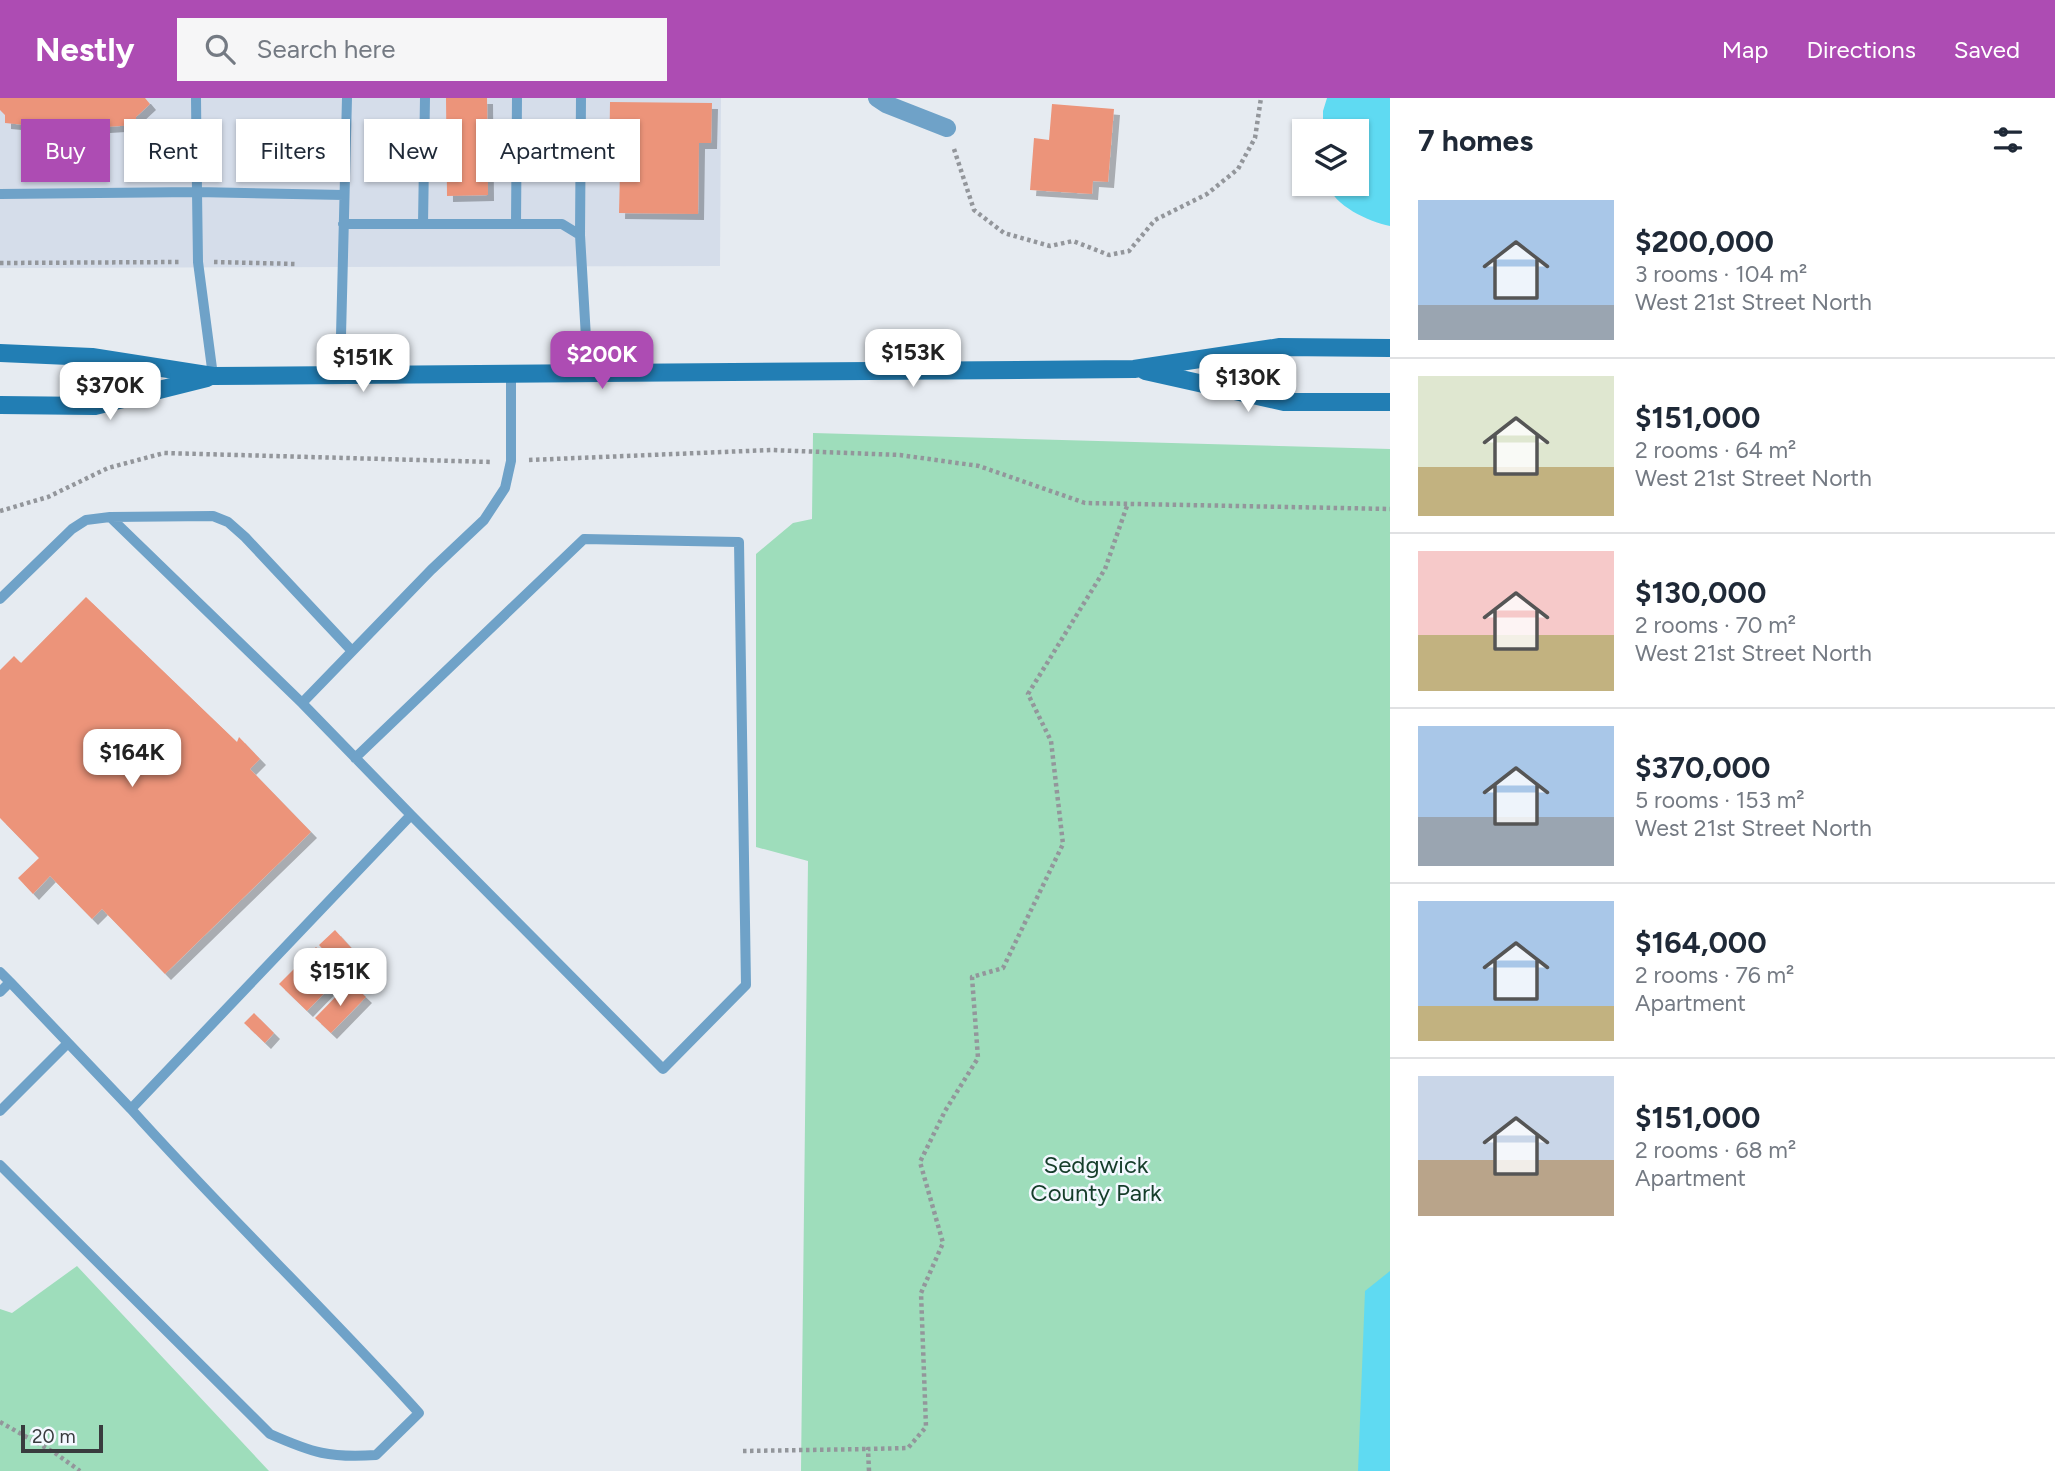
<!DOCTYPE html>
<html lang="en">
<head>
<meta charset="utf-8">
<style>
	:root { --surface:#fff; --page:#f6f6f7; --text:#1f2937; --muted:#747a83; --line:#e0e1e3; --accent:#ad4cb3 }
	body { margin:0; font-family:Figtree,sans-serif; background:var(--page); color:var(--text); height:100vh; display:flex; flex-direction:column; font-size:26px; white-space:nowrap }
	* { box-sizing:border-box; margin:0 }
	p { font-size:23px; color:var(--muted) }
	.icon { flex:none; width:38px; height:38px; fill:none; stroke:currentColor; stroke-width:2; stroke-linecap:round; stroke-linejoin:round }
	.map { position:relative; flex:1; overflow:hidden }
	.panel { display:flex; flex-direction:column; background:var(--surface); width:665px }
	.panel>* { flex:none }
	.guide { position:absolute; left:21px; top:21px; width:665px; height:63px; display:flex; gap:14px }
	.fabs { position:absolute; left:1292px; top:21px; display:grid; gap:14px }
	.fabs a { display:grid; place-items:center; width:77px; height:77px; border-radius:0px; background:var(--surface); box-shadow:0 2px 5px #0004; font-size:35px }
	.scale { position:absolute; left:21px; bottom:18px; width:82px; box-sizing:border-box; padding-left:7px; border:4px solid #393b3e; border-top:0; font-size:19px; line-height:24px; white-space:nowrap; color:#393b3e; -webkit-text-stroke:5px #f3f8ff; paint-order:stroke }
	.price { position:absolute; translate:-50% -60px; padding:0 16px; border-radius:14px; background:#fff; color:#222; font-size:23px; line-height:46px; filter:drop-shadow(0 2px 4px #0008) }
	.price::after { content:''; position:absolute; left:50%; top:42px; width:21px; height:16px; margin-left:-10px; background:inherit; clip-path:polygon(0 0,100% 0,50% 100%) }
	.price.on { background:var(--accent); color:#fff }
	ul { padding:0; list-style:none }
	li { display:flex; align-items:center; gap:21px; height:175px; padding:0 28px }
	li+li { border-top:2px solid var(--line) }
	li span { display:grid; place-items:center; flex:none; width:196px; height:140px; border-radius:0px; color:#555 }
	li>.icon { margin-inline-start:auto }
	span .icon { width:84px; height:84px; fill:#fffc; stroke-width:1 }
	li b { font-size:30px }
	h2 { display:flex; justify-content:space-between; align-items:center; height:84px; padding:0 28px; font-size:30px }
	.chip { padding:0 24px; border-radius:0px; background:var(--surface); box-shadow:0 2px 5px #0004; font-size:24px; line-height:63px }
	.chip.on { background:var(--accent); color:#fff }
	header { display:flex; align-items:center; gap:42px; box-sizing:border-box; height:98px; padding:0 35px; background:var(--accent); color:#fff }
	header strong { font-size:33px }
	nav { display:flex; gap:38px; margin-inline-start:auto; font-size:24px }
	.search { width:490px; height:63px; background:var(--page); display:flex; align-items:center; gap:18px; box-sizing:border-box; padding:0 24px; border-radius:0px; color:var(--muted); font-size:26px }
	main { display:flex; flex:1; min-height:0 }
	.map>svg:first-child { display:block }
	.built { fill:#d5ddea }
	.green { fill:#9eddbb }
	.water { fill:#5fdaf2 }
	.building { fill:#ec947a; filter:url(#shadow) }
	.lines { fill:none; stroke-linecap:round; stroke-linejoin:round }
	.path { stroke:#93969b; stroke-width:4.5; stroke-dasharray:3.5 3.5; stroke-linecap:butt }
	.lane { stroke:#6fa2c8; stroke-width:10 }
	.street { stroke:#6fa2c8; stroke-width:18 }
	.secondary { stroke:#227eb4; stroke-width:18 }
	.labels { text-anchor:middle; dominant-baseline:central; stroke-width:5; stroke-linejoin:round; paint-order:stroke }
	.park-label { font-size:24px; fill:#153d2a; stroke:#f3f8ff }
</style>
</head>
<body>
<header>
<strong>Nestly</strong>
<div class="search"><svg class="icon" aria-label="search" viewBox="0 0 24 24"><circle cx="10" cy="10" r="6"/><path d="M15 15l6 6"/></svg>Search here</div>
<nav><a>Map</a><a>Directions</a><a>Saved</a></nav>
</header>
<main>
<div class="map">
<svg width="1390" height="1373" viewBox="0 0 1390 1373">
	<defs>
		<filter id="shadow"><feDropShadow dx="6" dy="6" stdDeviation="0" flood-color="#0004"/></filter>
	</defs>
	<rect width="100%" height="100%" fill="#e6ebf1"/>
	<path class="built" d="M0,0h721l-1,168 -720,2z"/>
	<path class="green" d="M813,335l577,16v1022h-589l7,-610 -52,-14v-293l37,-31 19,-4z
		M77,1168l192,205h-269v-162l12,4z"/>
	<path class="water" d="M1327,0h63v128c-23,-5 -55,-20 -63,-42h29v-53h-33v-20z
		M1390,1173v200h-32l7,-180z"/>
	<path class="building" d="M0,0h145l5,6 -14,13v8l-32,2v6l-14,-1v5h-40v-5l-13,-1v-5l-32,-3v-8l-5,-5z
		M446,0h41l1,97 -41,1z
		M610,4l102,1 -1,40h-12l-1,71 -79,-1 1,-42h-11z
		M1052,6l62,5 -6,73 -15,-1 -1,13 -62,-4 4,-52 15,2z
		M86,499l151,145 2,-5 21,22 -10,10 61,63 -146,142 -63,-65 -10,10 -42,-43 -17,18 -15,-16 21,-20 -39,-40v-148l14,-14 7,7z
		M335,832l19,21 -17,14 -18,-20z
		M316,849l27,27 -36,37 -28,-27z
		M350,884l16,15 -35,36 -16,-15z
		M254,915l20,20 -9,10 -21,-20z"/>
	<g class="lines">
		<path class="path" d="M954,51l20,61 30,23 46,13 23,-5 36,14 20,-4 26,-31 52,-26 31,-25 17,-31 6,-40
			M214,164l82,2
			M0,165l181,-1
			M529,362l242,-10 129,5 79,11 106,37 305,6
			M0,413l48,-14 60,-29 56,-15 328,9
			M0,1324l55,31 25,18
			M743,1353l125,-2
			M869,1373l-1,-22 40,-1 18,-21 -5,-134 22,-50 -23,-81 25,-51 33,-53 -6,-81 31,-9 60,-124 -12,-103 -23,-47 77,-125 23,-66"/>
		<path class="lane" d="M196,0l1,94 147,3
			M0,96l197,-2 1,70 15,114
			M343,126h219l18,11 8,137
			M423,126l2,-126
			M516,126l1,-126
			M580,137l1,-137
			M340,277l7,-277
			M0,501l72,-70 14,-9 24,-3 103,-1 15,6 17,15 107,114
			M302,605l129,-133 53,-50 21,-32 6,-27v-89
			M355,660l229,-219 155,3 7,443 -83,84 -252,-254
			M0,874l10,10 -10,10
			M10,884l121,127 280,-294 -109,-112 -192,-186
			M0,1013l68,-68
			M0,1067l270,269c43,19 59,24 106,21l43,-42c-94,-104 -195,-200 -288,-304"/>
		<path class="street" d="M877,0l9,6 61,24"/>
		<path class="secondary" d="M0,255l92,4 121,19 921,-7 146,-22 110,1
			M1145,273l139,31h106
			M0,307l95,1 112,-28"/>
	</g>
	<g class="labels">
		<g class="park-label">
			<text x="1096" y="1066">Sedgwick<tspan x="1096" dy="28">County Park</tspan></text>
		</g>
	</g>
</svg>
<div class="fabs">
<a><svg class="icon" aria-label="layers" viewBox="0 0 24 24"><path d="M12 4l9 5-9 5-9-5zM3 14l9 5 9-5"/></svg></a>
</div>
<div class="scale">20 m</div>
<b class="price" style="left:913px;top:291px">$153K</b>
<b class="price on" style="left:602px;top:293px">$200K</b>
<b class="price" style="left:363px;top:296px">$151K</b>
<b class="price" style="left:1248px;top:316px">$130K</b>
<b class="price" style="left:110px;top:324px">$370K</b>
<b class="price" style="left:132px;top:691px">$164K</b>
<b class="price" style="left:340px;top:910px">$151K</b>
<div class="guide">
<a class="chip on">Buy</a>
<a class="chip">Rent</a>
<a class="chip">Filters</a>
<a class="chip">New</a>
<a class="chip">Apartment</a>
</div>
</div>
<section class="panel">
<h2>7 homes<svg class="icon" aria-label="filters" viewBox="0 0 24 24"><path d="M4 7h16M4 17h16"/><circle cx="9" cy="7" r="2"/><circle cx="15" cy="17" r="2"/></svg></h2>
<ul>
<li><span style="background:linear-gradient(#a9c7e8 75%,#9aa5b1 0)"><svg class="icon" aria-label="home" viewBox="0 0 24 24"><path d="M3 11l9-7 9 7M6 9v11h12V9"/></svg></span><div><b>$200,000</b><p>3 rooms · 104 m²</p><p>West 21st Street North</p></div></li>
<li><span style="background:linear-gradient(#dfe7d0 65%,#c2b280 0)"><svg class="icon" aria-label="home" viewBox="0 0 24 24"><path d="M3 11l9-7 9 7M6 9v11h12V9"/></svg></span><div><b>$151,000</b><p>2 rooms · 64 m²</p><p>West 21st Street North</p></div></li>
<li><span style="background:linear-gradient(#f6c9c9 60%,#c2b280 0)"><svg class="icon" aria-label="home" viewBox="0 0 24 24"><path d="M3 11l9-7 9 7M6 9v11h12V9"/></svg></span><div><b>$130,000</b><p>2 rooms · 70 m²</p><p>West 21st Street North</p></div></li>
<li><span style="background:linear-gradient(#a9c7e8 65%,#9aa5b1 0)"><svg class="icon" aria-label="home" viewBox="0 0 24 24"><path d="M3 11l9-7 9 7M6 9v11h12V9"/></svg></span><div><b>$370,000</b><p>5 rooms · 153 m²</p><p>West 21st Street North</p></div></li>
<li><span style="background:linear-gradient(#a9c7e8 75%,#c2b280 0)"><svg class="icon" aria-label="home" viewBox="0 0 24 24"><path d="M3 11l9-7 9 7M6 9v11h12V9"/></svg></span><div><b>$164,000</b><p>2 rooms · 76 m²</p><p>Apartment</p></div></li>
<li><span style="background:linear-gradient(#c9d6e8 60%,#b9a48a 0)"><svg class="icon" aria-label="home" viewBox="0 0 24 24"><path d="M3 11l9-7 9 7M6 9v11h12V9"/></svg></span><div><b>$151,000</b><p>2 rooms · 68 m²</p><p>Apartment</p></div></li>
</ul>
</section>
</main>
</body>
</html>
